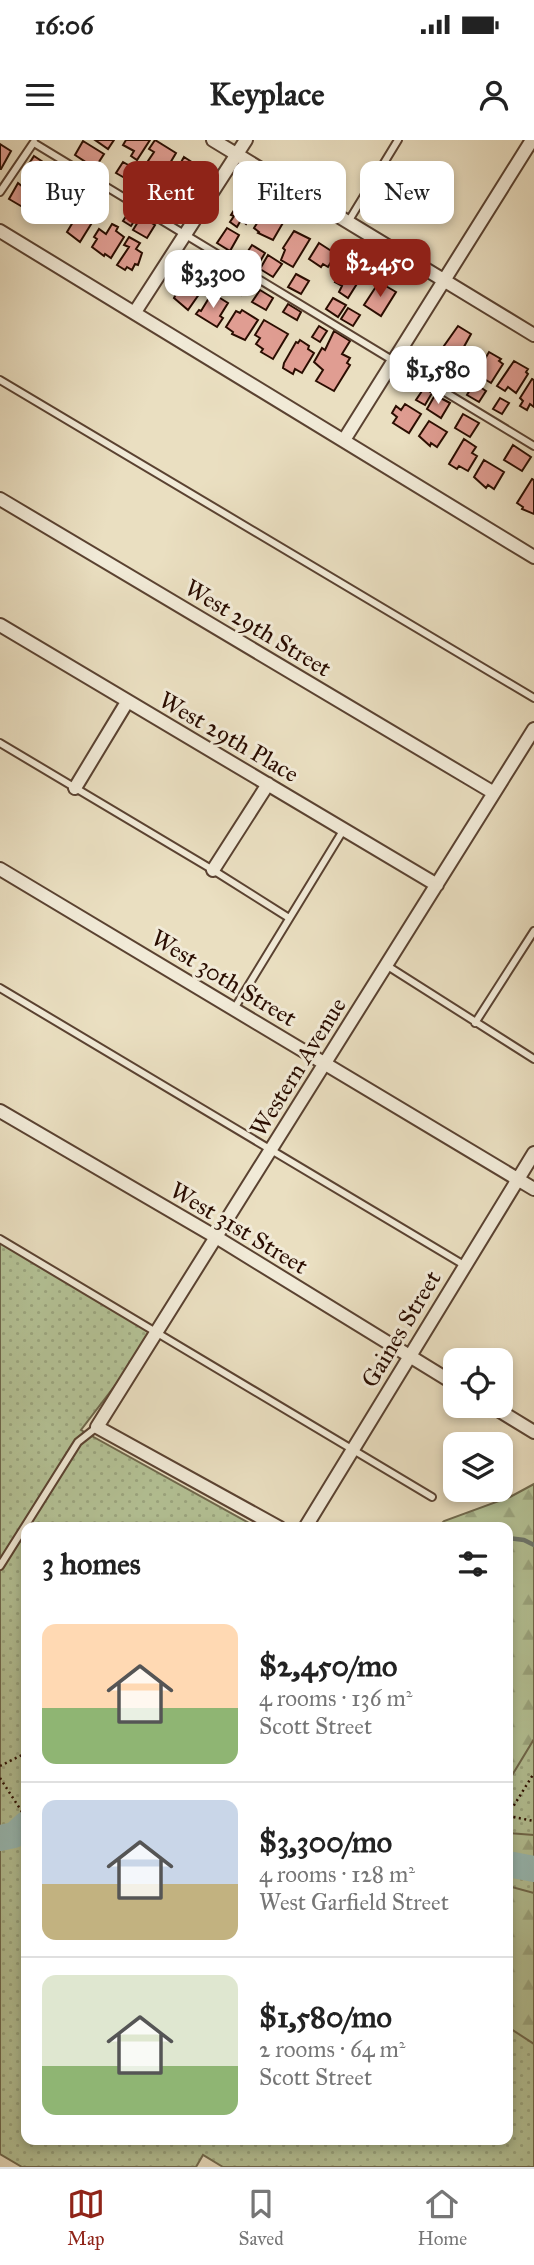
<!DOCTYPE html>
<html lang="en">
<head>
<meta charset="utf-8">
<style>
	:root { --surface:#fff; --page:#f6f6f6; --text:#222; --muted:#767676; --line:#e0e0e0; --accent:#8f2418 }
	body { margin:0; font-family:"IM FELL Great Primer",serif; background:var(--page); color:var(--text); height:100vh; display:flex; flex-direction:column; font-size:26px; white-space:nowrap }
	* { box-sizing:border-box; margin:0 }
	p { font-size:23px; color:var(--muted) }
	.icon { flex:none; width:38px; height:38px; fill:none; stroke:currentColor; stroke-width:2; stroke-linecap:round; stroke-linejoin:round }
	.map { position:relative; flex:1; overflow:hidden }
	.panel { position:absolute; left:21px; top:1382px; width:492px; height:623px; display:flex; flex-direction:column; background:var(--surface); border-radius:14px; box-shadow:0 4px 10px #0003 }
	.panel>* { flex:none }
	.guide { position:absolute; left:21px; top:21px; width:494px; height:63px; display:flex; gap:14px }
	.fabs { position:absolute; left:443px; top:1208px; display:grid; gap:14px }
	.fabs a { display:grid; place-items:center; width:70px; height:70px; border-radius:14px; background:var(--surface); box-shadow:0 4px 10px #0003; font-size:35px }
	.price { position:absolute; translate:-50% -60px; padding:0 16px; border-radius:14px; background:#fff; color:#222; font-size:23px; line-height:46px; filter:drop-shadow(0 2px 4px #0008) }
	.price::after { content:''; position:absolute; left:50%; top:42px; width:21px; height:16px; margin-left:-10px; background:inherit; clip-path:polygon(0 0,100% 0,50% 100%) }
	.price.current { background:var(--accent); color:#fff }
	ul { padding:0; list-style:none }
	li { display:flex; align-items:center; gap:21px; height:175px; padding:0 21px }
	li+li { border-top:2px solid var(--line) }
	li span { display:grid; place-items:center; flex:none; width:196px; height:140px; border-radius:14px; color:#555 }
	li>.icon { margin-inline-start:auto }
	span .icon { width:84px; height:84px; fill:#fffc; stroke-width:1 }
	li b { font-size:30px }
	h2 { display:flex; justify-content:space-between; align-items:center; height:84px; padding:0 21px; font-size:30px }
	.chip { padding:0 24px; border-radius:14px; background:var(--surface); box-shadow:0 4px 10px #0003; font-size:24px; line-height:63px }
	.chip.current { background:var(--accent); color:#fff }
	.status { display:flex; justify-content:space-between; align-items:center; height:49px; padding:0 35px; background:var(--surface); direction:ltr }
	.status svg { height:19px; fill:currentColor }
	header { display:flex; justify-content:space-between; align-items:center; height:91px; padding:0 21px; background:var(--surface); font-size:32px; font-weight:700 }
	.menu { display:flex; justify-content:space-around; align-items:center; height:98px; border-top:2px solid var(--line); background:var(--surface); font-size:19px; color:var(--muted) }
	.menu a { display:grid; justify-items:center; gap:4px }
	.menu .current { color:var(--accent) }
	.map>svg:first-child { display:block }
	.grass { fill:url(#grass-dots); stroke:#6f684c; stroke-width:2 }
	.forest { fill:url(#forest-firs); stroke:#6f684c; stroke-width:2 }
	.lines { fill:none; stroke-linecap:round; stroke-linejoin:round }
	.stream { stroke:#6c766e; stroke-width:4.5 }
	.river { stroke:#98bcb7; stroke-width:26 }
	.building { fill:#e09d92; stroke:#2a0d01; stroke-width:2 }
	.lane-casing { stroke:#5a4231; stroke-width:10 }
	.street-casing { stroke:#5a4231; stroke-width:16 }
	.path { stroke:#2a0d01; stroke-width:2.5; stroke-dasharray:2 3.5; stroke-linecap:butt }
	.lane { stroke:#f1ead7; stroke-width:6 }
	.street { stroke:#f1ead7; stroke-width:12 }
	.labels { text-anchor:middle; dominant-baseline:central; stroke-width:6; stroke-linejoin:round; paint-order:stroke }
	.street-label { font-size:24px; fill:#2a0d01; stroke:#f1ead7 }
</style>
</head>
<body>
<div class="status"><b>16:06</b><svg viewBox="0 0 49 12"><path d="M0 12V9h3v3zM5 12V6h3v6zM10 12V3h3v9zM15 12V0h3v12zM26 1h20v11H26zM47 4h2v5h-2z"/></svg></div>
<header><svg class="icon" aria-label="menu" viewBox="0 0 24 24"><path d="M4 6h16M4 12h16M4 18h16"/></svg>Keyplace<svg class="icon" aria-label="person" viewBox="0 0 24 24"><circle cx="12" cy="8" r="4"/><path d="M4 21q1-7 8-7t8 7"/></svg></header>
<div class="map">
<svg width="534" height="2027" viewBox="0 0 534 2027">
	<defs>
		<pattern id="grass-dots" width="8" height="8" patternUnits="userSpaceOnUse" patternTransform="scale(1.75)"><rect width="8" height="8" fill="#b4c296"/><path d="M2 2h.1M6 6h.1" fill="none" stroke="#9ba680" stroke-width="1.8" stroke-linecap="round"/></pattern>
		<pattern id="forest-firs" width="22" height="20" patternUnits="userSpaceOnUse" patternTransform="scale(1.75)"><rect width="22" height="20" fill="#b4c296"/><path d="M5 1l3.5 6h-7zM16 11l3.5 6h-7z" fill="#9ba680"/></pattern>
	</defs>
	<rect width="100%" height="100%" fill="#eadfc1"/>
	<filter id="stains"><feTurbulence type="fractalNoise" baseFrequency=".00286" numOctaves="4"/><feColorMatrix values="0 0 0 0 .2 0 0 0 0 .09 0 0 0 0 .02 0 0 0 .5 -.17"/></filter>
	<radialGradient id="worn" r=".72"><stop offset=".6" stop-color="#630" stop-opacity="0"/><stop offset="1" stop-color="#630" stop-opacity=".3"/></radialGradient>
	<path class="grass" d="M0,1102l156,90 -75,98 177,98h-232v612h482v-545l26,18v554h-311l-20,-12 -7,12h-174l-22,-13z"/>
	<path class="forest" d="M534,1344v255l-26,43v-254h-71l7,-7 66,-24z
		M508,1693l26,2v25l-11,1 -15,-5z
		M508,1746l26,7v151l-26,-17z"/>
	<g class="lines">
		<path class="stream" d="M508,1398l16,2 10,5"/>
		<path class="river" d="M0,1698l14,-3 12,-11
			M508,1724l26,5"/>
	</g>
	<path class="building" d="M95,0h19l-6,9z
		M126,0h24l-13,20 -6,-4 3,-5 -11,-6z
		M155,0l21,13 -13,22 -6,-5 -2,3 -11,-6 10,-15 -5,-3z
		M83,1l21,13 -9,14 -20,-13z
		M0,4l11,7 -10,18h-1z
		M34,16l9,6 -8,10 -8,-5z
		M184,17l14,9 -17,24 -10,-10z
		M123,22l14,8 -7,11 -14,-8z
		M77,38l9,6 -8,12 -9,-5z
		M144,39l12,8 -7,12 -13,-7z
		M18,43l16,13 -8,13 -17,-10z
		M90,46l6,4 -11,19 -7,-5z
		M161,48l16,10 -9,15 -16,-10z
		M245,53l15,9 -14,22 -5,-4 -4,7 -7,-5 4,-6 -3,-1z
		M51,54l19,12 -10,16 -6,-4 -3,4 -6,-4 2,-3 -6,-4z
		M266,69l18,12 -11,19 -15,-7 1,-1 -5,-4z
		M130,70l8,5 -7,11 -8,-5z
		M79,72l14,9 -13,21 -13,-10z
		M141,77l14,8 -8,13 -14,-8z
		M112,84l6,3 -2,4 8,6 -13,21 -6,-4 -1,2 -12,-9 5,-8 -3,-2 5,-8 7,5z
		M227,88l12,7 -9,16 -13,-8z
		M294,91l16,8 -17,28 -12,-7 4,-10 -2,-2z
		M129,97l11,6 -4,6 6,4 -4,12 -3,-1 -3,6 -5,-3 -2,3 -8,-5 12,-18 -5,-2z
		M319,103l17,11 -8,13 -5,-3 -2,3 -12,-8z
		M252,105l13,8 -7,12 -14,-8z
		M268,115l14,9 -9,13 -13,-8z
		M209,118l12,7 -8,13 -12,-8z
		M347,120l18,11 -17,27 -9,-6 3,-6 -7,-4z
		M231,130l18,12 -8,13 -18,-11z
		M296,134l13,7 -8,13 -13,-7z
		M184,138l18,12 -14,20 -14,-12 3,-6 -2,-3z
		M379,142l17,10 -15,24 -17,-11z
		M260,150l13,8 -7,12 -14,-8z
		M212,153l16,10 -8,13 3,2 -6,9 -21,-13 3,-4 2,1z
		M333,158l13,7 -8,12 -12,-8z
		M288,164l13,8 -4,8 -14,-8z
		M348,168l12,7 -7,11 -12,-7z
		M242,170l16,10 -13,20 -13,-6 1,-2 -7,-5 10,-16 4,2z
		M264,180l24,14 -15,25 -12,-7 2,-3 -7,-5 4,-6 -5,-3z
		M319,186l8,5 -7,11 -8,-5z
		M458,186l13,8 -16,29 -16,-10z
		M334,191l16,10 -8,13 8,4 -3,5 3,2 -16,26 -18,-10 7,-11 -9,-8 8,-14 3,2z
		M300,200l9,6 -1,3 6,4 -12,20 -7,-4 -2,5 -10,-6 1,-5 12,-21 2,1z
		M489,212l12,7 -2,2 4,3 -12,19 -15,-9z
		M514,221l14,8 -2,3 2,2 -12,19 -8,-6 -3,4 -8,-5z
		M444,226l13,8 -7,12 -13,-8z
		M532,239l2,1v27l-4,-3 -3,6 -7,-4 3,-5 -3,-3z
		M474,243l12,8 -7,11 -12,-7z
		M424,248l8,5 -7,12 -9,-5z
		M435,255l15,8 -9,15 -14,-9z
		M500,258l9,5 -7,11 -9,-5z
		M405,264l16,10 -12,19 -16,-10 4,-6 -5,-4 4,-7 5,4z
		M463,274l16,9 -9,14 -15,-9z
		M429,281l18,11 -10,15 -6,-4 -1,3 -11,-10z
		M464,299l12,8 -4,6 5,3 -9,15 -9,-5 -2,3 -8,-5z
		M513,305l18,12 -9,14 -18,-11z
		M484,320l20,12 -10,17 -6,-4 -2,3 -12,-11z
		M532,339l2,1v34l-12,-5 1,-2 -6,-4z"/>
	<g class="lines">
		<defs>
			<path id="lane" d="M34,3l500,303
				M0,52l34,-50
				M348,82l50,-82
				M0,240l534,318
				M0,603l213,127 76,48
				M386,825l148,94
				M0,848l464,277
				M234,869l110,-180
				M475,883l59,-92
				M0,1099l432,258
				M0,1426l78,-124 19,-15"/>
			<path id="street" d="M213,0l321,195
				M0,91l534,326
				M135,172l111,-172
				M344,300l188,-300
				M0,359l494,294
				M0,485l437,260
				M75,648l52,-86
				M0,729l534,320
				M213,730l55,-86
				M0,971l216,126 239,147
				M490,1265l44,27
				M280,1388l-183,-101 437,-698
				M305,1388l229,-375"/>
		</defs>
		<use href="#lane" class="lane-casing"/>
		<use href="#street" class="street-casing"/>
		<path class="path" d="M0,1626l26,-13
			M0,1638l26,40
			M508,1675l26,-42
			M508,1676l26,5"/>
		<use href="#lane" class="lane"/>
		<use href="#street" class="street"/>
	</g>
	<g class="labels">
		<g class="street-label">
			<text transform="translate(258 488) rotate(31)">West 29th Street</text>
			<text transform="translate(229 597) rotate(30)">West 29th Place</text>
			<text transform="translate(224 838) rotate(31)">West 30th Street</text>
			<text transform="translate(298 927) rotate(-58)">Western Avenue</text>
			<text transform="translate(239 1088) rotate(31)">West 31st Street</text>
			<text transform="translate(401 1189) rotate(-59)">Gaines Street</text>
		</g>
	</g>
	<rect width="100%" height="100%" filter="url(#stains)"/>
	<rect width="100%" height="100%" fill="url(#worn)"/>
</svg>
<div class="fabs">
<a><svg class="icon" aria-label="locate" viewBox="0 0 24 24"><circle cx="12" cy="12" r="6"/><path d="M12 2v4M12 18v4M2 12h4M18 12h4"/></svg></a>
<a><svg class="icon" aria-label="layers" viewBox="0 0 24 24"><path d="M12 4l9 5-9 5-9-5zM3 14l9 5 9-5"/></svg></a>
</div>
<b class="price current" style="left:380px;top:159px">$2,450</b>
<b class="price" style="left:213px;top:170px">$3,300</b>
<b class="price" style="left:438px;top:266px">$1,580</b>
<div class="guide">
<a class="chip">Buy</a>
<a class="chip current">Rent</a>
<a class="chip">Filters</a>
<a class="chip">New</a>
</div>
<section class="panel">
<h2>3 homes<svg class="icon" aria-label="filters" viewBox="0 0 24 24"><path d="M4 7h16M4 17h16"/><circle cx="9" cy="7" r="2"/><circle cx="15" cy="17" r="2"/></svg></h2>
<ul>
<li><span style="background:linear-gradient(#ffd9b3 60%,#8fb573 0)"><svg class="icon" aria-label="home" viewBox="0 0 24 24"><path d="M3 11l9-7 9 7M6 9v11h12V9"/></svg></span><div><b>$2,450/mo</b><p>4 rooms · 136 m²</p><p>Scott Street</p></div></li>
<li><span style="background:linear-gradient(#c9d6e8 60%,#c2b280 0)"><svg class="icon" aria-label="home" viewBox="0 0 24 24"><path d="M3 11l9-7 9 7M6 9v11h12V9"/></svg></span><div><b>$3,300/mo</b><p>4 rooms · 128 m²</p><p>West Garfield Street</p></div></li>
<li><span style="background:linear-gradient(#dfe7d0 65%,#8fb573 0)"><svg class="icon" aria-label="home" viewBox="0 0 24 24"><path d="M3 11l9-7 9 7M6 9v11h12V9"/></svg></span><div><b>$1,580/mo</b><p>2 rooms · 64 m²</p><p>Scott Street</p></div></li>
</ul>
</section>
</div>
<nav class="menu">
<a class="current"><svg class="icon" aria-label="map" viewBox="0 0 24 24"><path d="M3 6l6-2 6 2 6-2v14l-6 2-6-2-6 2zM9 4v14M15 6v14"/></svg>Map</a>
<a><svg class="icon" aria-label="saved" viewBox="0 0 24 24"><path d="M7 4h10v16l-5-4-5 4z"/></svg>Saved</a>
<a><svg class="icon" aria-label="home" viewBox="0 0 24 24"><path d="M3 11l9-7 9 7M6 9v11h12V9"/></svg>Home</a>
</nav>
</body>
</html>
